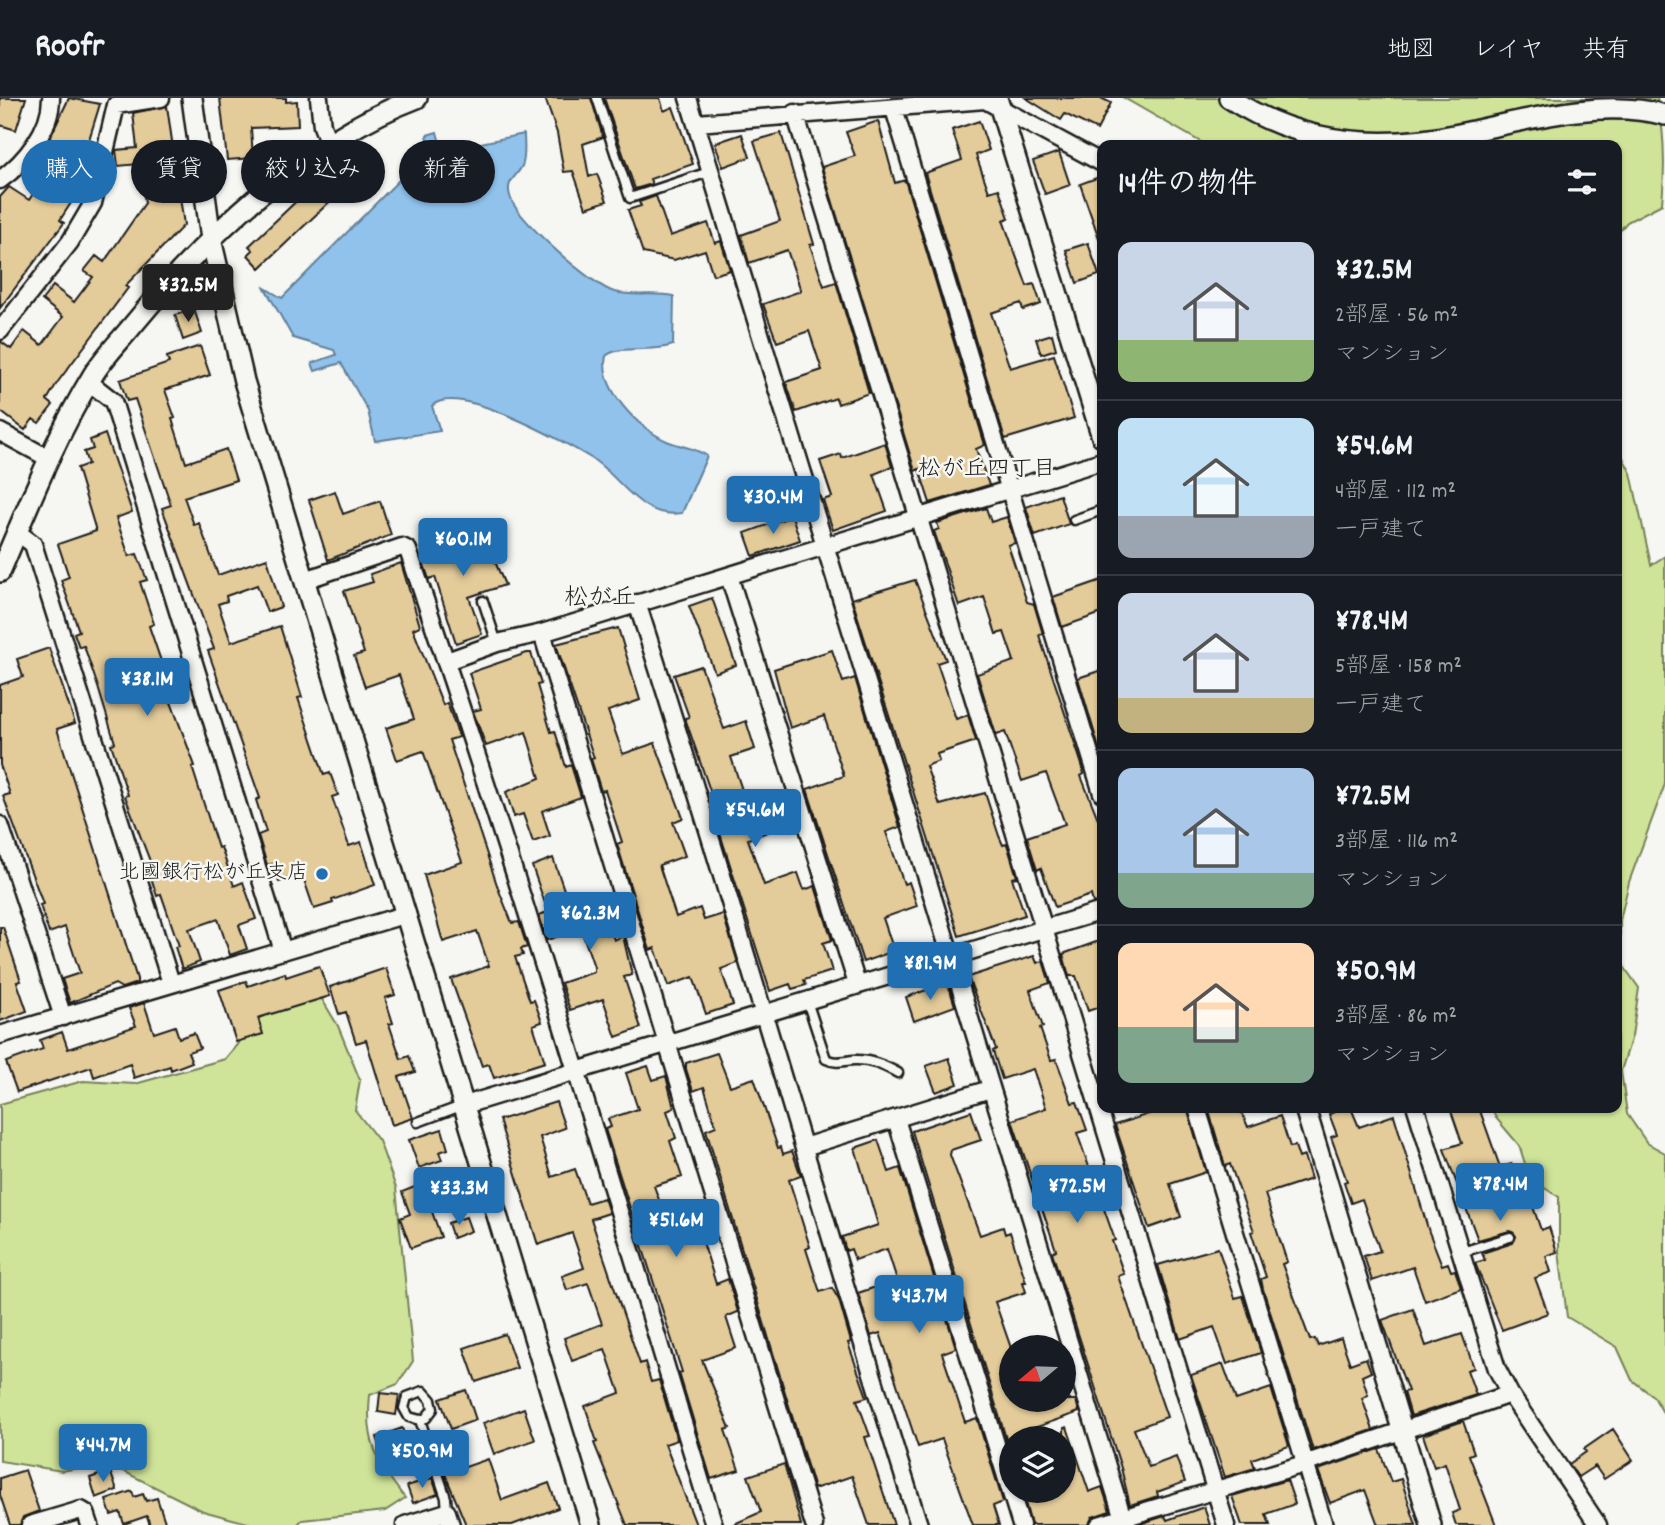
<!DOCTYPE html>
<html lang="ja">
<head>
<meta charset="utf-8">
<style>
	:root { --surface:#171b24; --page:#242831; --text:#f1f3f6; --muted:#9ea1a6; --line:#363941; --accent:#1f6fb2 }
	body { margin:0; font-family:Dekko,"Klee One",sans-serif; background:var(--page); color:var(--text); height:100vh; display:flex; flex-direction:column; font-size:26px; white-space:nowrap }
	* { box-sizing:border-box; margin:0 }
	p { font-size:23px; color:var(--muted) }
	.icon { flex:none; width:38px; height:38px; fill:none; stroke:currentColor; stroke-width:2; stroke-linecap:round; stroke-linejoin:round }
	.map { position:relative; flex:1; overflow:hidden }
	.side { position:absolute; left:1097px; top:42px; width:525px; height:973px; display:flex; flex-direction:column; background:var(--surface); border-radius:14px; box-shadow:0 2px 5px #0004 }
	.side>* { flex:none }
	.guide { position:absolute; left:21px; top:42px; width:665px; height:63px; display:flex; gap:14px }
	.needle { width:46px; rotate:251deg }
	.tools { position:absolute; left:999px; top:1237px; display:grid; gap:14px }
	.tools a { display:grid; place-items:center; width:77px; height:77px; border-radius:50%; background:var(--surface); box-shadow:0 2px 5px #0004; font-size:35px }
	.price { position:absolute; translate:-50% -60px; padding:0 16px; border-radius:7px; background:var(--accent); color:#fff; font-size:23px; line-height:46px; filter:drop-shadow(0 2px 4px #0008) }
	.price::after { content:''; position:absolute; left:50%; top:42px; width:21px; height:16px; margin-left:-10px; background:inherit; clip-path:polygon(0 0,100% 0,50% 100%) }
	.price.active { background:#222; color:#fff }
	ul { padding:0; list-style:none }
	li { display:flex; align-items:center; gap:21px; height:175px; padding:0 21px }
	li+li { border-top:2px solid var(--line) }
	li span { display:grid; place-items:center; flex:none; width:196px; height:140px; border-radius:14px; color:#555 }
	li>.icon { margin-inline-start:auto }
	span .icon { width:84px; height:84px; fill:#fffc; stroke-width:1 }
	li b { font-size:30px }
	h2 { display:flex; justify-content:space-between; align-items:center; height:84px; padding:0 21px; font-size:30px }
	.tag { padding:0 24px; border-radius:32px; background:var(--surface); box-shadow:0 2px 5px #0004; font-size:24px; line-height:63px }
	.tag.active { background:var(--accent); color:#fff }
	header { display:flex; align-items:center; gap:42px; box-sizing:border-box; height:98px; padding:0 35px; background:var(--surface); border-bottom:2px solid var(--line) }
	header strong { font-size:33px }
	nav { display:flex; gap:38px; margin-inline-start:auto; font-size:24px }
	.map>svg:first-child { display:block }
	.green { fill:#cfe499; stroke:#76805a; stroke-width:2 }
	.water { fill:#90c2ec; stroke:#628099; stroke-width:2 }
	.building { fill:#e3cb9a; stroke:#1c1c1c; stroke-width:2 }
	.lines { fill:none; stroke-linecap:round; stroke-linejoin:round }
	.service-casing { stroke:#1c1c1c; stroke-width:13 }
	.minor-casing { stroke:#1c1c1c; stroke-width:21 }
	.tertiary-casing { stroke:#1c1c1c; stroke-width:24 }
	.service { stroke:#f6f6f2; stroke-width:8 }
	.minor { stroke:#f6f6f2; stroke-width:16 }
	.tertiary { stroke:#f6f6f2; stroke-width:19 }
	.poi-dot { fill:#1f6fb2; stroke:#f6f6f2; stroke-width:2.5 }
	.labels { text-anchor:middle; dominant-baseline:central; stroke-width:5; stroke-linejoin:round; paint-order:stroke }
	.poi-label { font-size:21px; fill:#1c1c1c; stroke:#f6f6f2; text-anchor:end }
	.neighbourhood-label { font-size:23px; fill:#1c1c1c; stroke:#f6f6f2 }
	.quarter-label { font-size:24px; fill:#1c1c1c; stroke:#f6f6f2 }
</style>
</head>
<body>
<header>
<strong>Roofr</strong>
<nav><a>地図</a><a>レイヤ</a><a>共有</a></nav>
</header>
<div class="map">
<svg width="1665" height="1427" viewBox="0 0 1665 1427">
	<rect width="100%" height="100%" fill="#f6f6f2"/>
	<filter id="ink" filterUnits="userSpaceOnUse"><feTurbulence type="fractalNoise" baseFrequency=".0143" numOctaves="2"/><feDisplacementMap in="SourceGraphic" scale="14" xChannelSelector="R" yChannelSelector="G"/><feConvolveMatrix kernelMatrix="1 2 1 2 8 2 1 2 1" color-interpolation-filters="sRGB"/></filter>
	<g filter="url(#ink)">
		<path class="green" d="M1124,0h533c8,33 8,73 5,106l-35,18 -10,12v-89h-411z
			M1617,348l14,27 20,92 14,-9v228l-36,98 -9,38v41l19,27 -7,48 -11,35 6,43 20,29 18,10v263l-11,-19 -22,-17 -15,-33 -50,-30 -8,-66v-54l-29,-18 -11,-34 -23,-27 -4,-10h125z
			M320,898l18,30 22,54 -5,30 24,31 17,47 17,173 -15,23 -28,11c-5,47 7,68 35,103l-20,13 -83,9 -5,5h-42l-52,-14 -96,-48 -45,8 -62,-10v-357l83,-23 52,3 90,-25 36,-43z"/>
		<path class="water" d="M437,34l5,19 82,-17c0,10 2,23 -2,32 -6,12 -18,15 -11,33 7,21 82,88 104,93 19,5 40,0 59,4l-1,49c-20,8 -53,-1 -67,11 -7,33 33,73 61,85 14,6 27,6 40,15l-25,57c-41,7 -59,-33 -88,-53 -27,-17 -137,-79 -162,-54l8,25 -65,10 -7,-30 -27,-48 -26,8 -3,-8 24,-8 -2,-5 -41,-12 -28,-50 17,10 120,-121 29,-23 -4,-19z"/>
		<path class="building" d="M0,0h26l-10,32 -16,-5z
			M69,0l31,6 -13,42 -20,35 13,8 -20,31 4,3 -64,85v-111l9,-10 20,13 29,-43 -13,-9z
			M220,0h66v4l11,-1 1,25 -47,2 2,30 -26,2z
			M545,0h46l12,39 -20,7 6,33 8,-3 10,27 -21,7 -13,-37 -9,1 -7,-39z
			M604,0h56l4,13 9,-4 20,57 -43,15 2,5 -17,5z
			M1026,0h75l10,5 -14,27 -32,-16 -4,6z
			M167,8l17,119 -59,61 3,2 -71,95 -10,17 6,5 -14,18 -6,-4 -8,11 -25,-19v-70l11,8 13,-18 18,14 21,-28 -21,-17 11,-14 21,16 19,-25 -9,-6 12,-15 8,6 41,-59 -6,-39 -21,2 -2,-16 21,-2 -4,-35z
			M878,23l17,62 10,-3 80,265 -9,4 13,36 -59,18 -11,-34 -4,2 -93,-304 33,-11 -9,-24z
			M979,23l10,29 -13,5 13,37 10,-3 10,29 -6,2 24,66 7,-2 7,20 -18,6 -2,-7 -30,10 19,55 44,-13 20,63 -69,21 -80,-266 37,-13 -10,-30z
			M781,35l33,111 -4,1 14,41 12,-4 33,111 -31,11 -2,-6 -40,14 -10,-30 36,-12 -13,-39 -32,11 -14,-38 38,-13 -14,-41 -38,13 -8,-28 39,-14 -26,-80z
			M742,36l8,23 -27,10 -8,-24z
			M1059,54l11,33 -25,9 -12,-33z
			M326,75l16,17 -82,78 -12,-13 5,-5 -4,-4z
			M1102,78v65h-2l-20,-57z
			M656,98l14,40 38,-13 7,20 6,-2 9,29 -17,5 -8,-25 -31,10 -31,-7 -15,-43 13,-4 -2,-4z
			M1088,145l11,32 -22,8 -11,-33z
			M194,211l8,24 -19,7 -8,-25z
			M1052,236l4,15 -15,5 -5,-15z
			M200,248l10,29 -45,15 10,28 -3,1 14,44 40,-14 10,31 -52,17 10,28 5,-2 19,52 49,-17 14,49 -14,5 -10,-27 -31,11 1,5 -9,3 13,38 49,-16 22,71 -4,1 26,77 6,-2 8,22 -6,2 17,49 12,-4 14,43 -43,15 1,3 -19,6 -12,-35 -23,8 -7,-18 -5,1 -9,-30 8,-3 -10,-32 4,-2 -52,-147 6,-2 -52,-141 9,-3 -36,-106 -8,2 -7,-21 49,-17 -2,-6z
			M105,336l27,78 -16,6 13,38 8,-2 10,26 -7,2 14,42 -5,2 14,41 13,-4 8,25 -16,6 27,72 -3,1 26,81 3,-1 13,39 9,-4 13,37 -17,6 8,24 -17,6 -12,-36 -29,10 11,33 -18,7 -7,-22 4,-1 -18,-52 -4,2 -8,-25 4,-2 -28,-73 3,-1 -17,-51 4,-1 -17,-56 -14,-41 -5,1 -5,-14 5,-2 -18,-51 8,-3 -11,-33 38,-13 -19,-63 11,-4 -4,-12 9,-3 -3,-9z
			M885,345l7,24 -18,7 13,37 -54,19 -10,-30 9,-3 -12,-36 21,-7 1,4z
			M335,393l8,23 37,-13 11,34 -63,25 -19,-60z
			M1060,397l9,29 -34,12 -9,-29z
			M986,410l5,14 16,-5 8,26 -7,2 19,57 7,2 9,30 -4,1 43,130 2,9 -3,2 21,53v72l-9,2 -2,-8 -36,12 -14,-39 -4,2 -10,-33 38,-13 -19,-51 -24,8 -17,-49 -9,3 -19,-61 37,-13 -10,-29 -8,2 -12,-37 -25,9 -25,-75 5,-2 -2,-6z
			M792,418l8,24 -47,16 -8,-23z
			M481,431l24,56 -36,12 13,37 -26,9 -21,-66 -6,2 -8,-23 6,-1 -2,-7z
			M401,465l19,63 -7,3 30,76 4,-2 12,34 -10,3 49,148 14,35 7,-1 8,25 -6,2 2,6 -8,2 15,44 4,-1 8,22 -9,3 12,37 -51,16 -5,-14 -7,2 -31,-87 38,-13 -12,-35 -34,11 -19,-67 38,-13 -39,-111 -26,9 -11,-32 28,-9 -15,-44 -34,12 -11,-31 10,-3 -20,-62 29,-9 -3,-8z
			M915,482l31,80 -9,3 19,56 12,-4 8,26 -39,13 2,7 -13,5 14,39 45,-12 14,43 4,9 4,-1 10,33 -5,1 13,37 -66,21 -107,-337z
			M1102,482v33l-40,14 -9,-30z
			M712,500l24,67 -21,8 -26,-67z
			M618,530l22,72 -32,11 15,43 32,-11 28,75 -10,4 12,34 -26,9 17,52 24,-9 4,12 19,-6 15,49 -17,6 12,36 -27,9 -13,-37 -25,9 -13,-38 -5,2 -33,-106 5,-2 -17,-52 -4,1 -10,-32 3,-1 -38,-114z
			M49,550l26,75 -18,6 80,250v4l-15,5 -7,-4 -45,19 -8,-24 18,-6 -15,-46 -16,6 -9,-28 3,-1 -40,-108 7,-2 -10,-29v-80l23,-8 -6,-18z
			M832,552l11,32 12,-4 45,149 -14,5 18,52 5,-2 8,24 -34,12 11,33 -31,11 -56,-173 37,-13 -20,-60 -34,12 -16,-59z
			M527,555h4l10,31 -4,1 14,47 4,-1 11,36 5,-2 10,32 -39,14 8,25 -17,6 -10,-28 -9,3 -8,-25 34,-14 -14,-46 -40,14 -13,-35 8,-2 -12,-36z
			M701,568l23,63 22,-8 9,28 -24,8 15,45 26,-9 12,33 -36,13 16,46 34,-12 6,17 11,-4 17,54 -9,3 9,28 -28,9 2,5 -14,4 -2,-5 -20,7 -52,-164 -3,-12 3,-1 -33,-96 4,-1 -15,-42z
			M1102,572v88l-24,-80z
			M553,760l18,52 29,-10 14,40 9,-4 9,39 -8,2 17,51 -25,9 -13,-38 -33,11 -9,-27 33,-11v-5l-13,-38 -34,11 -8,-25 9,-3 -16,-46z
			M0,829h3l18,54 -4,1 10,29 -27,10z
			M1102,842v66l-14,5 -12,-35h-7l-6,-22z
			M1034,858l3,7 6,-2 7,22 -20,7 13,37 -3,1 11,32 5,-1 16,44 5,-1 10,28 -10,3 38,107 -3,1 12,33 -6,2 49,141 -33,12 15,38 27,-10 9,25 -28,10 1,4 -28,9 -9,-37 -69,-216 4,-2 -44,-130 34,-12 -13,-39 -31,10 -9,-28 3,-2 -28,-72z
			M319,868l11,30 -72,22 5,16 -27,8 -17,-52 27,-9 2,5 37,-13 1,4z
			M386,870l9,27 -10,3 8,25 -4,1 12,35 8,-3 6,16 -16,5 14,41 -21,7 -26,-85 -10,3 -10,-31 -7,2 -9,-27z
			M944,886h4l7,22 -41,15 -8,-24z
			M144,905l10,30 21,-7 4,12 15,-5 6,15 -12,4 4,10 -21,8 -1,-4 -36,12 -4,-14 -36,13 -3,-10 -74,25 -11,-30 37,-13 -3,-9 22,-8 6,17 68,-23 -7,-18z
			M717,955l13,33 24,-8 24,70 3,-1 2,7 9,-3 9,25 -12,4 21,67 -4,2 14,43 12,-4 7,12 12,42 -3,1 19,54 -10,3 13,36 -5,1 29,88h-25l-17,-49 -38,13 -108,-359 10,-4 -12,-39 -11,4 -7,-22v-6z
			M949,960l9,26 -22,8 -10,-26z
			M648,968l5,14 13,-4 8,32 -7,3 9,27 -6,3 12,36 -28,9 12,33 27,-9 23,74 12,-5 10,33 -12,5 10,31 -34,12 28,68 -5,2 14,40 -28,9 -32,-106 3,-1 -77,-243 6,-2 -3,-8 30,-10 -12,-36z
			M556,1004l9,26 -25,9 12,40 23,-8 12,34 17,-5 5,15 -18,6 49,145 5,-2 6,20 8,-2 18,60 -12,4 31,81h-69l-33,-82 3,-1 -12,-36 35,-13 -15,-44 -33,12 -8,-23 38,-14 -14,-41 -21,7 -5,-14 22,-8 -12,-35 -34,12 -39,-125z
			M1153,1010h34l19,64 -36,12 11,33 -32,11 -34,-103 40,-13z
			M1208,1010h32l8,19 32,-11 10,31 5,-1 4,12 5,-2 7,23 -46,15 22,68 -5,2 28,76 5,-1 3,7 23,-8 9,26 16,-6 5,14 -9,4 6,19 -6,3 11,32 -60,20 -50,-161 -2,-10 5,-2 -15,-45 3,-1 -24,-67 -5,2z
			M1345,1010h6l8,19 35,-12 35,117 13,33 6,-2 3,8 4,-1 6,18 -36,13 -12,-34 -41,14 -8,-25 16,-5 -18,-52 -11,4 -7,-21 3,-1 -16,-44 6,-2 -8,-21z
			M1450,1010h29l21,59 12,-3 13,39 6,-2 10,29 8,-3 8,25 -11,4 5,16 -16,6 13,35 -46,17 -27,-67 10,-3 -3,-7 31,-10 3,-7 -7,-5 -31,9 -34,-91 18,-6z
			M971,1013l10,29 -30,10 -1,5 30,80 23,-8 2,7 5,-2 16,50h-3l3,10 -31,10 17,49v49h64l3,12 -45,16 4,10h-26v20l-100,-327z
			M442,1031l6,20 -9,3 3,8 -23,8 -10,-28z
			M878,1042l11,32 11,-4 56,180 -14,5 23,69 12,-4 26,84 -10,4 6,19h-26l-31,-86 -24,8 -38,-114 -9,3 -13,-43 39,-13 -10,-31 -32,11 -4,-11 -5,2 -4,-14 36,-12 -23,-77z
			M422,1086l19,53 -30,11 -11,-30 10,-4 -8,-22z
			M466,1119l5,14 -18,7 -5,-15z
			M1218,1150l17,50 8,-2 18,57 -34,11 -13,-37 -34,12 -22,-74z
			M1413,1211l13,37 36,-12 12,34 -7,2 9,25 -65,21 -7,-24 4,-1 -26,-71z
			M505,1236l12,34 -41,14 -12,-34z
			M1223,1266l13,36 35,-12 18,58 -37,13 3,9 -30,9 -34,-102z
			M466,1292l10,30 -25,9 -11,-30z
			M380,1295l19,2 -3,20 -18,-3z
			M524,1310l11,32 -41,14 -11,-31z
			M1463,1323l11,32 -5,2 27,70h-40l-4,-12 8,-3 -15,-47 -11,4 -11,-32z
			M1067,1329l22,65 13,-5 8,24 -18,6 -3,8h-58l-9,-34h42v-63z
			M402,1330l5,14 -25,9 -5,-14z
			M1613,1331l20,31 -29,19 -9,-13 -17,11 -9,-13 17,-12 -2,-3z
			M1379,1351l12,33 10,-3 15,46h-38l-13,-35 -35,13 -12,-33z
			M488,1361l14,41 47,-17 9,25 -46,17h-46l-21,-51z
			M784,1366l17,61h-69l29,-13 -13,-36z
			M25,1372l14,41 -16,6 -3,8h-10l-10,-30v-17z
			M110,1373l7,19 -21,8 -6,-20z
			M432,1380l6,16 -25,9 -6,-17z
			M1287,1382l8,24 -29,10 4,11h-28l-10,-29z
			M132,1393l2,6 9,-3 3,7 11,-3 9,27h-16l-3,-9 -23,8 -4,-12 -9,3 -5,-15z
			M1204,1409l6,18h-74l29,-9 2,4z"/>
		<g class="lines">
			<defs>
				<path id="service" d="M597,0l33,100 82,-27
					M1074,422l28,-10
					M483,503l14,42
					M807,903l19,58c10,5 17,2 28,1 16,-1 30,5 44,13
					M418,1024l46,-17
					M1462,1154l48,-15
					M420,1322l6,-2 7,-9 -2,-9 -8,-9 -16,6 -3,11 5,9 11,3 26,78 1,14"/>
				<path id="minor" d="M319,0l3,28 7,18
					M688,0l437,1427
					M894,11l208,684
					M795,15l431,1412
					M697,25l288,-23 117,63
					M0,82c25,-18 51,-50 51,-82
					M0,233l70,-89 23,-39 23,-98 45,-7
					M89,284l24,19 170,550
					M0,334l48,26
					M17,434l16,12 138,439
					M729,478l128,408
					M305,482l97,-33 6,3c111,322 207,649 306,975
					M637,505c99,306 185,616 282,922
					M542,535l272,892
					M447,563l50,-18 45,-10 560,-172
					M0,727l63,192
					M0,937l407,-121
					M465,1007l637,-194
					M1197,1010l127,417
					M1416,1010l81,261 13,25 88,131
					M896,1021l125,406
					M804,1049l186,-58
					M30,1427l51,-15 5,3 4,12
					M405,1427l42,-13 4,13
					M1099,1427l205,-61 206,-70"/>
				<path id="tertiary" d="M192,0l19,141 33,142 347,1144
					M997,0l105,339
					M1229,0c70,46 149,53 230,36 67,-14 140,-36 206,-19
					M0,474c29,-67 55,-135 93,-197 11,-18 27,-34 40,-50 73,-89 175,-186 284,-227
					M1305,1010l126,417"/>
			</defs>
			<use href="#service" class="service-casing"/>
			<use href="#minor" class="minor-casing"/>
			<use href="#tertiary" class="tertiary-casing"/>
			<use href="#service" class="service"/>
			<use href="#minor" class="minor"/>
			<use href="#tertiary" class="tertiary"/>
		</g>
	</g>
	<circle class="poi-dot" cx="322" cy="776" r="7"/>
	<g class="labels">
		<g class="poi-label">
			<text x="308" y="776">北國銀行松が丘支店</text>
		</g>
		<g class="neighbourhood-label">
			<text x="987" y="372">松が丘四丁目</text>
		</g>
		<g class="quarter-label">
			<text x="600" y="501">松が丘</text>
		</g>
	</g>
</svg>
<div class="tools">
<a><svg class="needle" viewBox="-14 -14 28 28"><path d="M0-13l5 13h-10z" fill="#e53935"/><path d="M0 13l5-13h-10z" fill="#9ea1a6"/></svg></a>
<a><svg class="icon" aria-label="layers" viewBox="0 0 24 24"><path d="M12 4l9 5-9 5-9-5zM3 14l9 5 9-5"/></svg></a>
</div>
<b class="price active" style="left:188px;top:226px">¥32.5M</b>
<b class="price" style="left:773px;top:438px">¥30.4M</b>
<b class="price" style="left:463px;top:480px">¥60.1M</b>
<b class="price" style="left:147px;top:620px">¥38.1M</b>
<b class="price" style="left:755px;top:751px">¥54.6M</b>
<b class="price" style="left:590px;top:854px">¥62.3M</b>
<b class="price" style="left:930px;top:904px">¥81.9M</b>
<b class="price" style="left:1500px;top:1125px">¥78.4M</b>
<b class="price" style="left:1077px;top:1127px">¥72.5M</b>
<b class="price" style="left:459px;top:1129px">¥33.3M</b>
<b class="price" style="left:676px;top:1161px">¥51.6M</b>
<b class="price" style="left:919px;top:1237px">¥43.7M</b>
<b class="price" style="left:103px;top:1386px">¥44.7M</b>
<b class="price" style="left:422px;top:1392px">¥50.9M</b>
<div class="guide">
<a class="tag active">購入</a>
<a class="tag">賃貸</a>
<a class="tag">絞り込み</a>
<a class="tag">新着</a>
</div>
<section class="side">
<h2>14件の物件<svg class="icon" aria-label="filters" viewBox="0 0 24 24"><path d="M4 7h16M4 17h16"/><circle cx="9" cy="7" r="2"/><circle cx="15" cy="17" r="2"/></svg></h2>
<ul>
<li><span style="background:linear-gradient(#c9d6e8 70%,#8fb573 0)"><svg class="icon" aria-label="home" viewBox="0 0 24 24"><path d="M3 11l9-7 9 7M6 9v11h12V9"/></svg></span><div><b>¥32.5M</b><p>2部屋 · 56 m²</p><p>マンション</p></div></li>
<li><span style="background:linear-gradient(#bfe0f5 70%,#9aa5b1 0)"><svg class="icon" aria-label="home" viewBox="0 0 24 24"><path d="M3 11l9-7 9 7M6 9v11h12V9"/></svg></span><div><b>¥54.6M</b><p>4部屋 · 112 m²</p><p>一戸建て</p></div></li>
<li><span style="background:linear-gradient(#c9d6e8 75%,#c2b280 0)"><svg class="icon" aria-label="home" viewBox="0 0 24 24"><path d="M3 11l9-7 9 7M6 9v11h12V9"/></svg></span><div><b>¥78.4M</b><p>5部屋 · 158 m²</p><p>一戸建て</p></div></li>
<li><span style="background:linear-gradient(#a9c7e8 75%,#7fa58c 0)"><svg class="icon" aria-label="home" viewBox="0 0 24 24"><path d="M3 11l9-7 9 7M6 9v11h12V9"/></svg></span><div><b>¥72.5M</b><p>3部屋 · 116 m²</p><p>マンション</p></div></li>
<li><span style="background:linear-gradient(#ffd9b3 60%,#7fa58c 0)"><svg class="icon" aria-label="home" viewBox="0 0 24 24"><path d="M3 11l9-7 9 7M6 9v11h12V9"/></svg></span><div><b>¥50.9M</b><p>3部屋 · 86 m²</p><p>マンション</p></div></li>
</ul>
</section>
</div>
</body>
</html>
